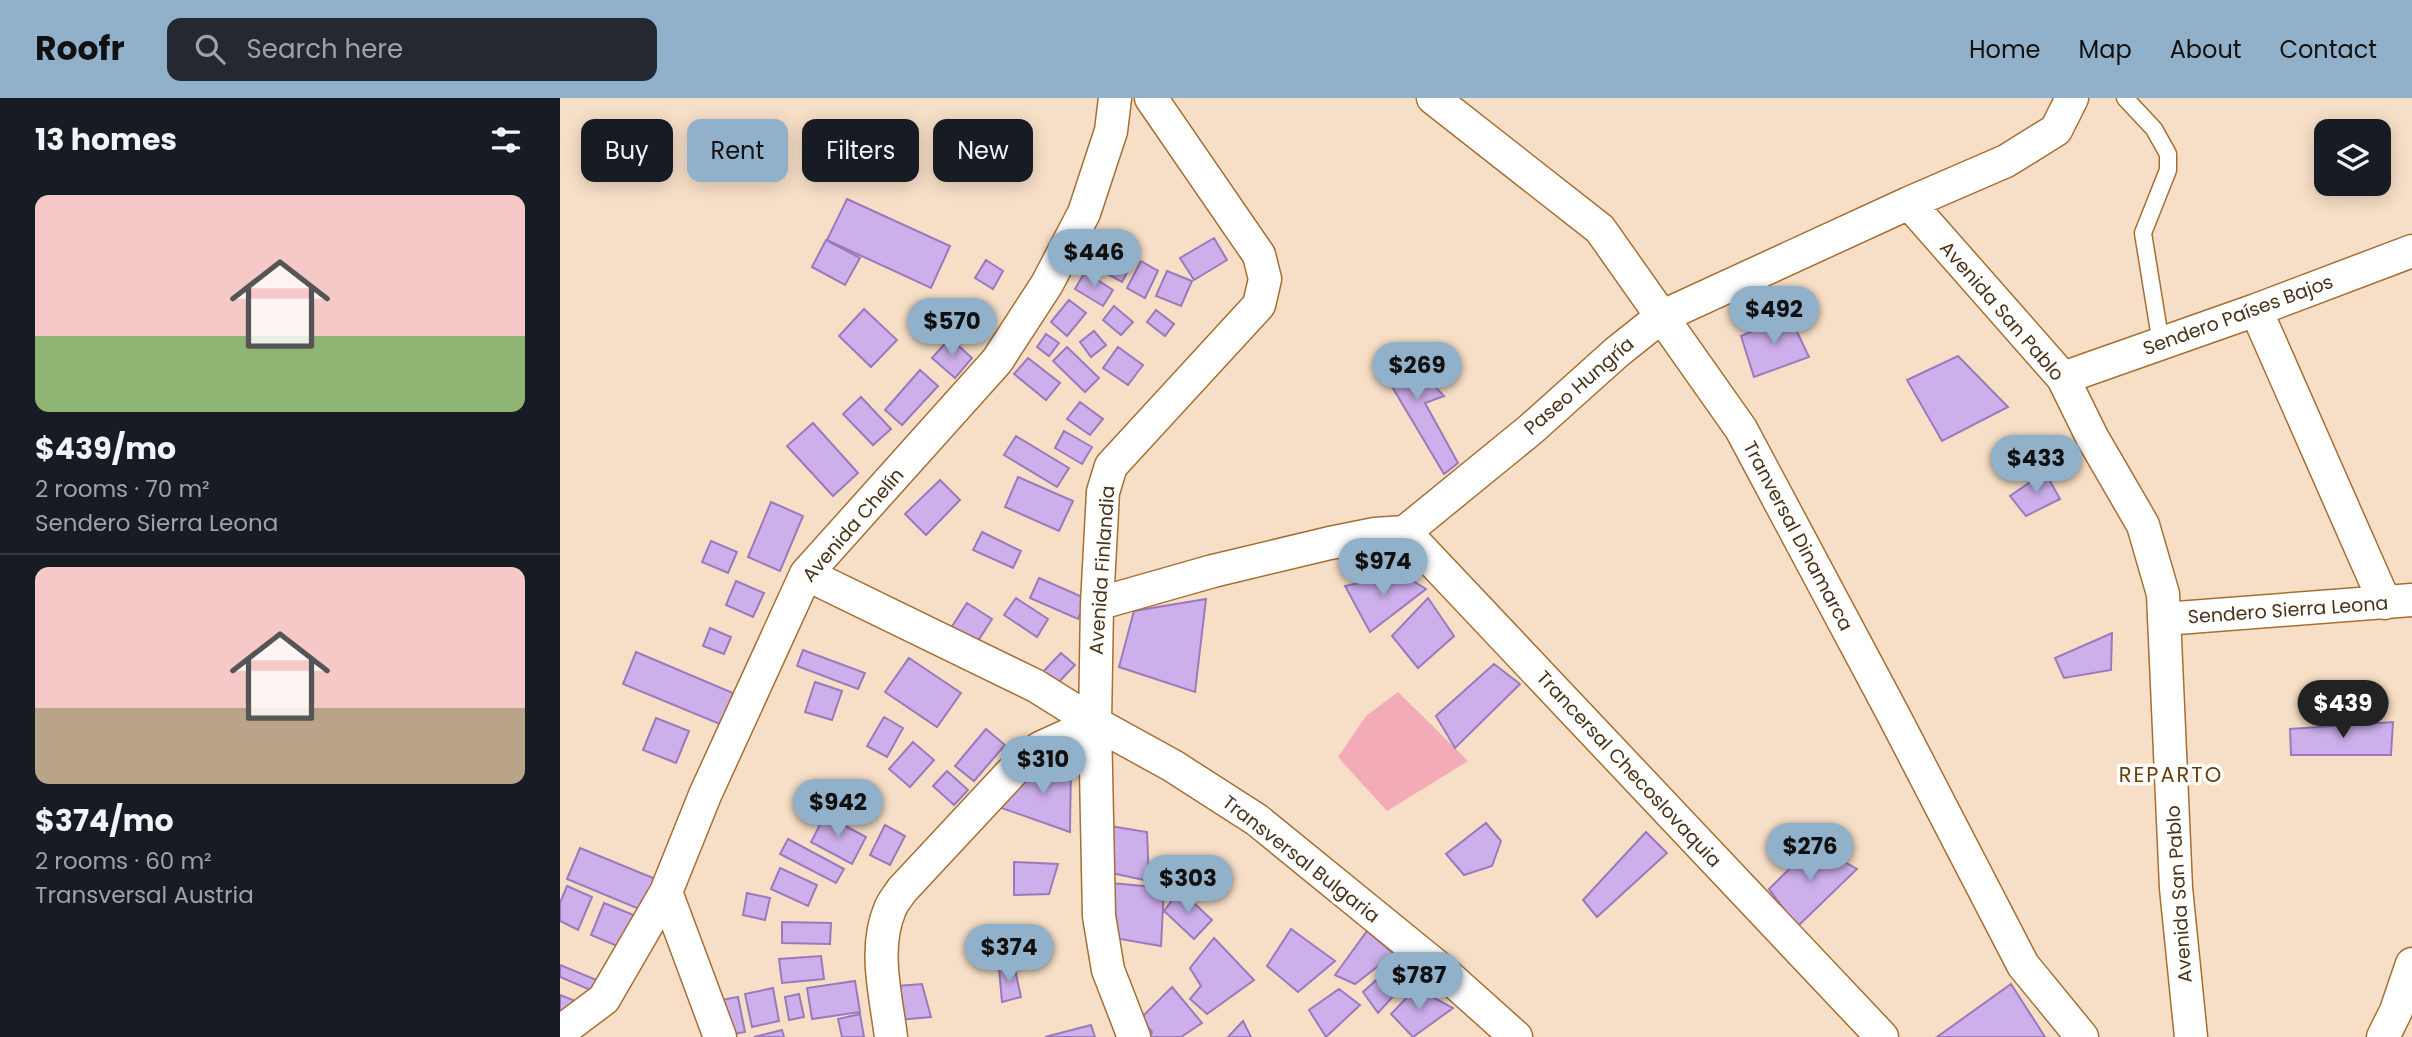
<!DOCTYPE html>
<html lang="en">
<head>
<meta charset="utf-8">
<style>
	:root { --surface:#171b24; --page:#242831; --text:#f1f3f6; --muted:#9ea1a6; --line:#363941; --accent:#91b0ca }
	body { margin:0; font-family:Poppins,sans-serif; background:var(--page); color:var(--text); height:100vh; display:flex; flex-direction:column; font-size:26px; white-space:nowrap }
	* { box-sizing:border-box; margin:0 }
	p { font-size:23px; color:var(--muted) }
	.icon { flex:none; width:38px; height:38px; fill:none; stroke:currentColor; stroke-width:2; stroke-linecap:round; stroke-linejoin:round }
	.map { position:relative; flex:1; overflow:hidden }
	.panel { display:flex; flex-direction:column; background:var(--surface); width:560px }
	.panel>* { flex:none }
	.hud { position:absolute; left:21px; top:21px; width:665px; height:63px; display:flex; gap:14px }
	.controls { position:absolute; left:1754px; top:21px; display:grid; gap:14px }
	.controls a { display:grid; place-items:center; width:77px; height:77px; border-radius:14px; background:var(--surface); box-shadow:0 4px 18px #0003; font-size:35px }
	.price { position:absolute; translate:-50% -60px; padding:0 16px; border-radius:24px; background:var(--accent); color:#111; font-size:23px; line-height:46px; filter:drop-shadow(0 2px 4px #0008) }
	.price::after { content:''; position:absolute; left:50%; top:42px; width:21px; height:16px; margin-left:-10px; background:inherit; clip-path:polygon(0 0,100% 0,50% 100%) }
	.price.on { background:#222; color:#fff }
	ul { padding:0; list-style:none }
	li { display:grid; align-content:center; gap:14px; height:371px; padding:0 35px }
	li+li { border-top:2px solid var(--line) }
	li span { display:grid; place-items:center; height:217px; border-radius:14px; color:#555 }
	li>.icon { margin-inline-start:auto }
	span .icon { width:126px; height:126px; fill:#fffc; stroke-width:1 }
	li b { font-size:30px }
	h2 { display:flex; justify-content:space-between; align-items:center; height:84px; padding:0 35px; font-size:30px }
	.pill { padding:0 24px; border-radius:14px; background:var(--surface); box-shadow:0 4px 18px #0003; font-size:24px; line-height:63px }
	.pill.on { background:var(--accent); color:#111 }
	header { display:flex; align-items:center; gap:42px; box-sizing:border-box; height:98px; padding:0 35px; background:var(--accent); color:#111 }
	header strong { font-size:33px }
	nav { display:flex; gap:38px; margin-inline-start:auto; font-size:24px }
	.search { width:490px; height:63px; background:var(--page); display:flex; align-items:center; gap:18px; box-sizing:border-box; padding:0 24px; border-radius:14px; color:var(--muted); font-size:26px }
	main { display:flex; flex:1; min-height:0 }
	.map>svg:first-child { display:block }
	.green { fill:#f3abb8 }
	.building { fill:#cdafec; stroke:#9b79bb; stroke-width:2 }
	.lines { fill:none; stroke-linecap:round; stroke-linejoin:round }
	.lane-casing { stroke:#a56f31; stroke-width:19 }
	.street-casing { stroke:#a56f31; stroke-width:35 }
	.lane { stroke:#fff; stroke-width:16 }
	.street { stroke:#fff; stroke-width:32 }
	.labels { text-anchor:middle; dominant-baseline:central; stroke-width:7; stroke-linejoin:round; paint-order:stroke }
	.street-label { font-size:19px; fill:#4a3218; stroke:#fff }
	.neighbourhood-label { font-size:21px; letter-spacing:2px; fill:#68400d; stroke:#fff }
</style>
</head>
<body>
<header>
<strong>Roofr</strong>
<div class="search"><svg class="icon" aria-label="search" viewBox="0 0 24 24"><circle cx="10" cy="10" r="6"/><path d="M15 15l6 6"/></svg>Search here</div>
<nav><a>Home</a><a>Map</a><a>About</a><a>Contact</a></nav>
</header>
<main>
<section class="panel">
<h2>13 homes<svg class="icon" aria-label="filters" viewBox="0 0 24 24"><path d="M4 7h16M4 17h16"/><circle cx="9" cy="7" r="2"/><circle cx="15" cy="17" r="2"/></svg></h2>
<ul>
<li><span style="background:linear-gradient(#f6c9c9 65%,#8fb573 0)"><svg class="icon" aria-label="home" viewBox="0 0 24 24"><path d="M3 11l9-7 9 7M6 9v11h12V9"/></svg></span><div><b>$439/mo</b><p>2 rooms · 70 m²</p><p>Sendero Sierra Leona</p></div></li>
<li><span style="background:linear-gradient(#f6c9c9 65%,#b9a48a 0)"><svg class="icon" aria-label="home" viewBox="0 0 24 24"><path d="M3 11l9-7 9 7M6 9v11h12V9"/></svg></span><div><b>$374/mo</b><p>2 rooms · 60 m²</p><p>Transversal Austria</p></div></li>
</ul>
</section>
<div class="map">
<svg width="1852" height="939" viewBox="0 0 1852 939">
	<rect width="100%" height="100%" fill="#f7dfc7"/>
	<path class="green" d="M838,594l70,69 -81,50 -49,-54 28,-41z"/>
	<path class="building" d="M287,101l103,47 -19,42 -104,-48z
		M654,140l13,22 -33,20 -14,-22z
		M266,142l34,18 -15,27 -33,-18z
		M536,149l35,18 -9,17 -35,-19z
		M426,162l17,11 -10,18 -18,-11z
		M581,163l17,10 -13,27 -18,-10z
		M607,173l25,10 -11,25 -25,-10z
		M525,174l28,18 -10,16 -28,-17z
		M509,202l17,13 -19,23 -16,-14z
		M554,208l19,16 -12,13 -18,-15z
		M304,211l33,31 -26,27 -32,-31z
		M596,212l18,14 -9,12 -18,-14z
		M1229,217l20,42 -55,20 -13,-41z
		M534,233l12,14 -15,12 -11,-15z
		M486,236l13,9 -10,13 -12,-9z
		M390,240l22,20 -17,20 -23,-20z
		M835,246l49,52 -19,7 33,60 -14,11 -69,-116z
		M507,249l32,31 -14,14 -32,-31z
		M558,249l25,18 -15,20 -25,-17z
		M1398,258l50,51 -66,34 -35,-61z
		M468,260l32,25 -14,17 -32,-26z
		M360,272l18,16 -36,39 -17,-15z
		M301,299l30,32 -18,16 -30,-31z
		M520,304l23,17 -13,16 -23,-16z
		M253,325l45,50 -25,23 -46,-50z
		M504,333l28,16 -10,17 -27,-16z
		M456,338l53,32 -12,19 -53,-32z
		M1485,374l15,27 -34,17 -16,-20z
		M458,379l55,24 -14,30 -54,-24z
		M380,382l20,20 -34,35 -21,-21z
		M211,404l32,14 -23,55 -32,-14z
		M422,434l39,19 -8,17 -40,-18z
		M151,443l26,11 -9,21 -26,-11z
		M842,476l24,15 -56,43 -25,-46z
		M479,480l48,21 -9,20 -48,-21z
		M176,483l28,12 -11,24 -27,-12z
		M456,500l32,21 -11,18 -33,-22z
		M868,500l26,38 -36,32 -26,-32z
		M646,501l-11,93 -76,-25 15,-56z
		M407,505l25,16 -16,25 -25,-16z
		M150,530l21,9 -7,17 -21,-8z
		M1552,535l-1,37 -47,8 -9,-20z
		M243,552l62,23 -7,16 -61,-23z
		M76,554l104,44 -13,31 -104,-43z
		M501,555l14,12 -21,22 -14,-12z
		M349,560l52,35 -24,34 -52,-35z
		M934,566l26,20 -65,64 -19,-32z
		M255,584l27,9 -10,29 -27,-8z
		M324,619l19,11 -16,29 -20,-11z
		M96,620l33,13 -13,32 -33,-13z
		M1833,624l-2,33h-100l-1,-26z
		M426,631l19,16 -31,36 -19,-15z
		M353,644l21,18 -24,27 -21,-18z
		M486,664l25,2 -1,68 -77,-27z
		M387,673l21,19 -14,15 -21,-19z
		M265,717l41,22 -14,27 -41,-22z
		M926,725l15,18 -9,25 -28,9 -18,-21z
		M325,727l20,11 -15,29 -20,-10z
		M550,728l37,6 2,49 -38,-8z
		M1086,734l21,21 -70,64 -14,-17z
		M228,741l56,30 -8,14 -56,-29z
		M1254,747l43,24 -60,58 -28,-38z
		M20,750l78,32 -14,31 -77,-32z
		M454,764l44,2 -9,30 -35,1z
		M220,770l37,17 -9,21 -37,-17z
		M551,785l53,5 -3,58 -47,-8z
		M7,788l25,11 -14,33 -18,-9v-18z
		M620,792l32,30 -18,19 -30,-28z
		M187,795l23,5 -5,22 -22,-5z
		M44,805l32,13 -14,32 -31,-13z
		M222,824l49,1 -1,21 -48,-1z
		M731,831l44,32 -37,31 -31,-26z
		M807,833l27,23 -39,30 -20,-9z
		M654,840l40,42 -47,34 -17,-15 11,-13 -11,-18z
		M261,858l3,23 -42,4 -3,-24z
		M0,867l39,16 -4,11 -35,-15z
		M454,867l7,32 -19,5 -3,-34z
		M832,868l15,15 -29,32 -15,-21z
		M295,883l5,31 -48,7 -5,-31z
		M362,886l9,33 -34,3v-34z
		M1451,886l34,53h-108z
		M612,889l30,36 -21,14h-32l3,-5 -11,-14z
		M213,890l6,33 -27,6 -7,-33z
		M856,890l37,20 -40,29 -22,-23z
		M779,891l21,16 -34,32 -17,-27z
		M239,896l5,23 -15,3 -4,-23z
		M0,897l13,5 -9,24 -4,-2z
		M178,899l7,35 -17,3 -7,-35z
		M300,916l4,23h-22l-4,-18z
		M683,923l8,16h-23z
		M531,927l4,12h-50z
		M222,932l2,7h-30z"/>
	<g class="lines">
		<defs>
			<path id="lane" d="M1565,0l29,31 14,25v16l-25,63 18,111"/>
			<path id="street" d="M873,0l167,131 141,200 152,285 130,251 59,72
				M1349,105l154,175 29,59 51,88 20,69 13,294 15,149
				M1696,212l129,293
				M1503,280l193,-68 156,-59
				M845,434l477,505
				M246,476l230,112 59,37 78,43 84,54 183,149 76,68
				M537,506l116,-33 117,-28 45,-9 30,-2 125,-102 87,-78 44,-35 248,-114 97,-42 50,-31 16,-32
				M1604,521l248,-19
				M106,794l54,145
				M0,934l44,-33 62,-107 39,-97 101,-221 191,-213 50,-77 37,-71 27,-82 4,-33
				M331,939c-5,-41 -18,-88 -1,-128 2,-6 8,-13 12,-19l123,-132 17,-11 53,-24
				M574,939l-26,-67 -9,-54 -4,-193 2,-119 6,-112 8,-26 148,-161 6,-26 -6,-24 -108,-157
				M1823,939l13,-26 16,-47"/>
		</defs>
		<use href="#lane" class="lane-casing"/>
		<use href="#street" class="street-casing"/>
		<use href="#lane" class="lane"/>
		<use href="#street" class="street"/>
	</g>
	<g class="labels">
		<g class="street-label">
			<text transform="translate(1442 213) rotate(49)">Avenida San Pablo</text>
			<text transform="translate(1678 217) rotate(-20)">Sendero Países Bajos</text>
			<text transform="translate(1019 288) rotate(-41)">Paseo Hungría</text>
			<text transform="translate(293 427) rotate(-49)">Avenida Chelín</text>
			<text transform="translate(1238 438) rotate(62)">Tranversal Dinamarca</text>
			<text transform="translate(542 472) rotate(-86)">Avenida Finlandia</text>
			<text transform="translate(1728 512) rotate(-4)">Sendero Sierra Leona</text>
			<text transform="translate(1069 671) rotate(47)">Trancersal Checoslovaquia</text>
			<text transform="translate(741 761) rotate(38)">Transversal Bulgaria</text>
			<text transform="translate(1619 796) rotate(-94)">Avenida San Pablo</text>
		</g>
		<g class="neighbourhood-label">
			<text x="1611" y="676">REPARTO</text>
		</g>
	</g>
</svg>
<div class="controls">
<a><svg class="icon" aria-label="layers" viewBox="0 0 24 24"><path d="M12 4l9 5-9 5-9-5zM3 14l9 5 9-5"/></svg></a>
</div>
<b class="price" style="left:534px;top:191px">$446</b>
<b class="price" style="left:1214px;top:248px">$492</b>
<b class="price" style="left:392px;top:260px">$570</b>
<b class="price" style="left:857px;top:304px">$269</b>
<b class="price" style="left:1476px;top:397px">$433</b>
<b class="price" style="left:823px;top:500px">$974</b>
<b class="price on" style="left:1783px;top:642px">$439</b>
<b class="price" style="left:483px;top:698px">$310</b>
<b class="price" style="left:278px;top:741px">$942</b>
<b class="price" style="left:1250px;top:785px">$276</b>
<b class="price" style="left:628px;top:817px">$303</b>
<b class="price" style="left:449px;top:886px">$374</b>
<b class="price" style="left:859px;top:914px">$787</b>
<div class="hud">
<a class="pill">Buy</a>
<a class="pill on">Rent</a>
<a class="pill">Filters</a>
<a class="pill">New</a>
</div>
</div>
</main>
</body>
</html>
